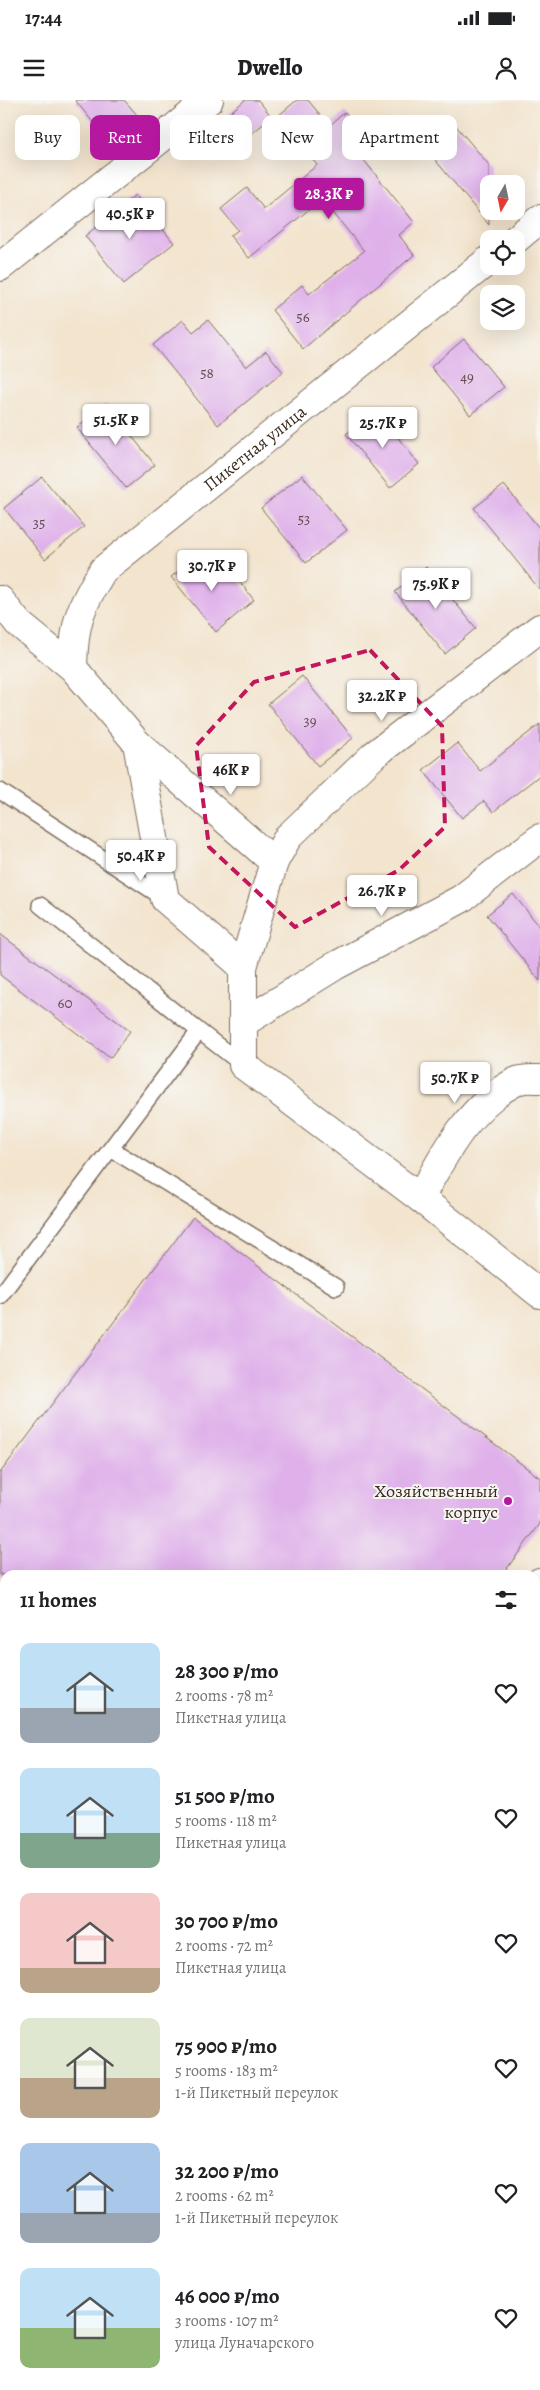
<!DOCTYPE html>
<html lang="en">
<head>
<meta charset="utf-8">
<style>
	:root { --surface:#fff; --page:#f2f2f2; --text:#202124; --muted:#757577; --accent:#b5179e }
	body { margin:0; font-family:Alegreya,serif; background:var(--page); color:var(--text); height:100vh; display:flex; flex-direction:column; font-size:19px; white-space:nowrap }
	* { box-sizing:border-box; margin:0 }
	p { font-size:16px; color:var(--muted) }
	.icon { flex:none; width:28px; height:28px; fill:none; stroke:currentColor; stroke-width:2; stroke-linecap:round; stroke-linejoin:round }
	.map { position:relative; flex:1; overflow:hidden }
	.side { position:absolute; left:0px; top:1470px; width:540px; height:820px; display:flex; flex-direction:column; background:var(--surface); border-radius:15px 15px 0 0; box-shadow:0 5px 20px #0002 }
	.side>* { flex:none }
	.top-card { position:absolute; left:15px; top:15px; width:510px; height:45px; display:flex; gap:10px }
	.needle { width:32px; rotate:189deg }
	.fabs { position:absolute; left:480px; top:75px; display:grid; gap:10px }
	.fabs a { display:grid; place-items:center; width:45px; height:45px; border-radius:10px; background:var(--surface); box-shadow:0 5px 20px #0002; font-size:25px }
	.price { position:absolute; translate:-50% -42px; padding:0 11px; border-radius:5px; background:#fff; color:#222; font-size:16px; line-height:32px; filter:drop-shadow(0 1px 2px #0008) }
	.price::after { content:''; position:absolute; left:50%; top:30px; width:15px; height:11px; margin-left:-8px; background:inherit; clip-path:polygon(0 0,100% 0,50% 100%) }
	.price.selected { background:var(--accent); color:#fff }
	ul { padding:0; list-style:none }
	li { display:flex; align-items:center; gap:15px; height:125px; padding:0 20px }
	li span { display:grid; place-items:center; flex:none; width:140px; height:100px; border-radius:10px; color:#555 }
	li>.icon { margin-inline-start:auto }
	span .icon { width:60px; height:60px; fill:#fffc; stroke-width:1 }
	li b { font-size:21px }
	h2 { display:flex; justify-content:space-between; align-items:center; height:60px; padding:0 20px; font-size:21px }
	.chip { padding:0 18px; border-radius:10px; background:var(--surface); box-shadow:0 5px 20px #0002; font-size:18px; line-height:45px }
	.chip.selected { background:var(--accent); color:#fff }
	.status { display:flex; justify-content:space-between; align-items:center; height:35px; padding:0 25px; background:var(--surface); direction:ltr }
	.status svg { height:14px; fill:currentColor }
	header { display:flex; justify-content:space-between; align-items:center; height:65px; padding:0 20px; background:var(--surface); font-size:22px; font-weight:800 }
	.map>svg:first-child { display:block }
	.industrial { fill:#c2c1dc }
	.building { fill:#dfb0ea }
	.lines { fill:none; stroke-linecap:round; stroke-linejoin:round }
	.service-casing { stroke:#7b6b5c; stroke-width:18 }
	.minor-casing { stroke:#7b6b5c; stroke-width:30 }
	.service { stroke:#fff; stroke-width:15 }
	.minor { stroke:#fff; stroke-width:28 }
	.marked { fill:none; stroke:#c2185b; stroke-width:4; stroke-dasharray:10 6; stroke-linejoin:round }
	.poi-dot { fill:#b5179e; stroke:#f6f6f2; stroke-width:2 }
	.labels { text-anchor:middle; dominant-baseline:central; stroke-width:4; stroke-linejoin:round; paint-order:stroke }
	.number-label { font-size:15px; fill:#644c51 }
	.street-label { font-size:18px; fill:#3b2a1e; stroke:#f6f6f2 }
	.poi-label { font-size:18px; fill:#3b2a1e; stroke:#f6f6f2; text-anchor:end }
</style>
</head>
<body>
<div class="status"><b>17:44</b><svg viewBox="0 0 49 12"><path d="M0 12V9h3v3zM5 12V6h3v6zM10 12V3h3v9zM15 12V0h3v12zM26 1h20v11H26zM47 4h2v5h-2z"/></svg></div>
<header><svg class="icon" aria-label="menu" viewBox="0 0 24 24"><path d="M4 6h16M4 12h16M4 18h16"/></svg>Dwello<svg class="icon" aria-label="person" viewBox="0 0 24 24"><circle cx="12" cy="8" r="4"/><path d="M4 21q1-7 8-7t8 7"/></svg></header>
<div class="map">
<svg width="540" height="2290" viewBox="0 0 540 2290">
	<rect width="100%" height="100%" fill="#f6f6f2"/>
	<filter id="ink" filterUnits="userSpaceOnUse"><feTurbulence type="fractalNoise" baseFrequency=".02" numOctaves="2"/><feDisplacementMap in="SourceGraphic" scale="10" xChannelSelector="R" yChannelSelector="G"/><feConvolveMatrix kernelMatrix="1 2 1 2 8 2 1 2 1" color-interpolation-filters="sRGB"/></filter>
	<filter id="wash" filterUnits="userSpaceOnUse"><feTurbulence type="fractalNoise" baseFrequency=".0096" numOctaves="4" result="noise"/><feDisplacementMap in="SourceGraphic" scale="20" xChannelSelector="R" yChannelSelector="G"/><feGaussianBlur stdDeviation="1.12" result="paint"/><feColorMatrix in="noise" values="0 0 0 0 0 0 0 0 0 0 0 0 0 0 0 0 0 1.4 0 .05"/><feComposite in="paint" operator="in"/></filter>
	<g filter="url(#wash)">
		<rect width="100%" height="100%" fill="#f3e4ce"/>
		<path class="industrial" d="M540,1536v754h-540v-673l5,4v664h530v-744z"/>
		<g id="blocks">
			<path class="building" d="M75,0h49l14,16 -30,25z
				M245,0h13l14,17 -27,22 -19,-23z
				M297,0h11l21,26 16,-14 26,32 -12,10 55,68 -15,13 15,20 -111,94 -31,-39 30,-25 7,9 55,-43 -42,-52 -73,59 -19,-22 8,-6 -17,-21 26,-21 17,21 53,-44 -39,-49z
				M456,26l33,39v60l-62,-75z
				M135,95l39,48 -50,41 -39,-48z
				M183,220l10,12 15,-12 38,47 20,-16 17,21 -65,53 -65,-80z
				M464,239l40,48 -34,28 -39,-48z
				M106,304l49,61 -29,23 -49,-60z
				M376,310l43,54 -29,24 -44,-54z
				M302,375l45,55 -41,33 -45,-55z
				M42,377l42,50 -39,32 -41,-51z
				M504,385l36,44v61l-66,-82z
				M202,453l22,27 8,-8 22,28 -38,32 -45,-55z
				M426,467l50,61 -31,26 -50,-62z
				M302,576l51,62 -35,28 -50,-62z
				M540,624v51l-47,37 -9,-11 -22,17 -39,-48 34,-27 23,28z
				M513,794l27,33v54l-53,-66z
				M0,834l130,97 -20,27 -110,-83z
				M193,1117l347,261v46l-38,51h-502v-102z"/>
		</g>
	</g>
	<g filter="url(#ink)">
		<use href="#blocks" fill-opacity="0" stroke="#7b6b5c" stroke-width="1"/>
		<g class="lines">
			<defs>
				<path id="service" d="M0,691l165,108
					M40,805l159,126
					M111,1049l225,138
					M0,1196l199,-265 44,34
					M0,1604l5,3
					M0,2230l5,-7
					M496,2286l5,4"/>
				<g id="minor">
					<path d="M516,139l24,-20"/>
					<path d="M0,167l209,-167"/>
					<path d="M0,500l18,23 55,45 64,75 137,119 -31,105v98l177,133 120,96"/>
					<path id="s1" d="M73,568c1,-45 6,-59 30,-98l386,-310"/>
					<path d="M137,643l28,156 78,68"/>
					<path d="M274,762l14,-25 86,-82 166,-127"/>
					<path d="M243,923l92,-57 126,-67 79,-61"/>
					<path d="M420,1098c24,-44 50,-94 97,-117 6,-3 16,-2 23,-2"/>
					<path d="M535,1488l5,-6"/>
				</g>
			</defs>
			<use href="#service" class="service-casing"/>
			<use href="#minor" class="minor-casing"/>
			<use href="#service" class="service"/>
			<use href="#minor" class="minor"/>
		</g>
	</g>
	<path class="marked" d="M370,550l72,76 3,101 -46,43 -104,57 -86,-80 -13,-101 58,-64z"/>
	<circle class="poi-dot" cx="508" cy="1401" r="5"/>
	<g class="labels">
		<g class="number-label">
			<text x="303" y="217">56</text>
			<text x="207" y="273">58</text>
			<text x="467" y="277">49</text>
			<text x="304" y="419">53</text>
			<text x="39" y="423">35</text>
			<text x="310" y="621">39</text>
			<text x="65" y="903">60</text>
		</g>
		<g class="street-label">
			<text stroke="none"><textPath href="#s1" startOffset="299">Пикетная улица</textPath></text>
		</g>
		<g class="poi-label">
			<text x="498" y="1391">Хозяйственный<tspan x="498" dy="21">корпус</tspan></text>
		</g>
	</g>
</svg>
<div class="fabs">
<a><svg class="needle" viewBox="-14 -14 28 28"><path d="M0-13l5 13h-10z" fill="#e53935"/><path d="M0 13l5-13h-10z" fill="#757577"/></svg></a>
<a><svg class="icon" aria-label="locate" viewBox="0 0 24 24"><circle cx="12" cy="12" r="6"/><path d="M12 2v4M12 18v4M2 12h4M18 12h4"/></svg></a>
<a><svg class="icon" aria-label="layers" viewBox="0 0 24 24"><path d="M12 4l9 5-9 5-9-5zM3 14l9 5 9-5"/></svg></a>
</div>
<b class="price selected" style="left:329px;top:120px">28.3K ₽</b>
<b class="price" style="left:130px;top:140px">40.5K ₽</b>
<b class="price" style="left:116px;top:346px">51.5K ₽</b>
<b class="price" style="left:383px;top:349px">25.7K ₽</b>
<b class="price" style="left:212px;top:492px">30.7K ₽</b>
<b class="price" style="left:436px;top:510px">75.9K ₽</b>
<b class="price" style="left:382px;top:622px">32.2K ₽</b>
<b class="price" style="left:231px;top:696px">46K ₽</b>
<b class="price" style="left:141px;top:782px">50.4K ₽</b>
<b class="price" style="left:382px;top:817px">26.7K ₽</b>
<b class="price" style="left:455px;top:1004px">50.7K ₽</b>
<div class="top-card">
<a class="chip">Buy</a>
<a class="chip selected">Rent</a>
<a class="chip">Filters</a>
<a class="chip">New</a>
<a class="chip">Apartment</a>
</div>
<section class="side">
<h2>11 homes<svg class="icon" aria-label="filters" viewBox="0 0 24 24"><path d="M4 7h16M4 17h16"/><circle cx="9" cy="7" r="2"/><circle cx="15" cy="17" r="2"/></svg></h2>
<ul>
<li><span style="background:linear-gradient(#bfe0f5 65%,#9aa5b1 0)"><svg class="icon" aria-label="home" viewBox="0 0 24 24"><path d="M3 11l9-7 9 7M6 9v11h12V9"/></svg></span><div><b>28 300 ₽/mo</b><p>2 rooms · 78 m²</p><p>Пикетная улица</p></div><svg class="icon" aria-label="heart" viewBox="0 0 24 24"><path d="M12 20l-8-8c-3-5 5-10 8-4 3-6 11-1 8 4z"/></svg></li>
<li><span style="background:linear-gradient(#bfe0f5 65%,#7fa58c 0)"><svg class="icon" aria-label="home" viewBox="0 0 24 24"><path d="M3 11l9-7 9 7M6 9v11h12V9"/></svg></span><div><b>51 500 ₽/mo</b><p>5 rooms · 118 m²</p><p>Пикетная улица</p></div><svg class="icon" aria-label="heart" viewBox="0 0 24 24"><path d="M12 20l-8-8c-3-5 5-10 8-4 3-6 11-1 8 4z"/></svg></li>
<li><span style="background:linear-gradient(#f6c9c9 75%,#b9a48a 0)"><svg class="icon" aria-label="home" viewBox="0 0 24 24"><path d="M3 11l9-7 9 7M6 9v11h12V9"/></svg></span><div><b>30 700 ₽/mo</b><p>2 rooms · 72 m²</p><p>Пикетная улица</p></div><svg class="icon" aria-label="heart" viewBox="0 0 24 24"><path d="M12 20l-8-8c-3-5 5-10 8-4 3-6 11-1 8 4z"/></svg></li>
<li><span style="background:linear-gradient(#dfe7d0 60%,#b9a48a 0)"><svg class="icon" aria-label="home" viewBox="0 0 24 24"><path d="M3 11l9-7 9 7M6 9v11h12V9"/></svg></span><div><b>75 900 ₽/mo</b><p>5 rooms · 183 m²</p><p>1-й Пикетный переулок</p></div><svg class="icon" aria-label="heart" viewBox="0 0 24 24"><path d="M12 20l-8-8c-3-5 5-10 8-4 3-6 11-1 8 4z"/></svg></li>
<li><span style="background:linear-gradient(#a9c7e8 70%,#9aa5b1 0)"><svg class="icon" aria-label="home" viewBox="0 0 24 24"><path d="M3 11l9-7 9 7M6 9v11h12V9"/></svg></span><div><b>32 200 ₽/mo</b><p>2 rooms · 62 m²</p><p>1-й Пикетный переулок</p></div><svg class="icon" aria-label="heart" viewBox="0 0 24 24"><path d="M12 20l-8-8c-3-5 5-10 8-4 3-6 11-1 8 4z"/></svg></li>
<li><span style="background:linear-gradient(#bfe0f5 60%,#8fb573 0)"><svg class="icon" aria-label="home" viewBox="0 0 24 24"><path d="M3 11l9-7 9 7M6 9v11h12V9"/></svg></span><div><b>46 000 ₽/mo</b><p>3 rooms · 107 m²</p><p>улица Луначарского</p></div><svg class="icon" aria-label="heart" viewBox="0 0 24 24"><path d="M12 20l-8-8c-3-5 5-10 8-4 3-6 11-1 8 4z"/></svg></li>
</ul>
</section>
</div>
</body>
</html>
